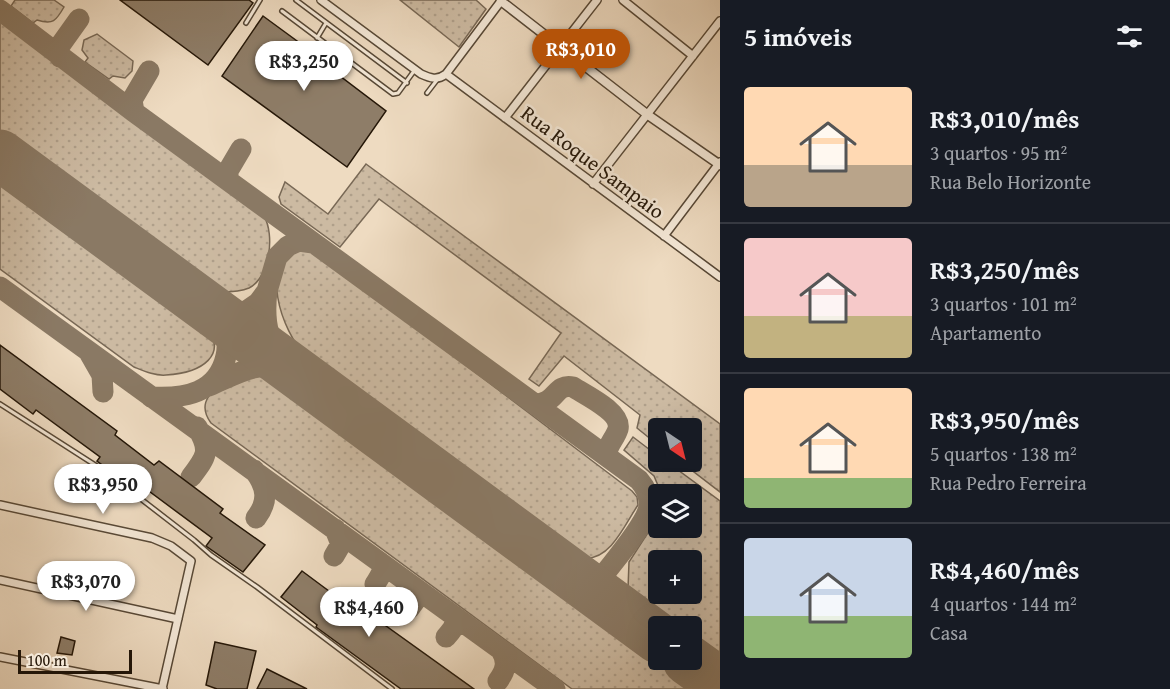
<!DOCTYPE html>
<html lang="pt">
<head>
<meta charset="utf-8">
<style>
	:root { --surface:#171b24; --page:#242831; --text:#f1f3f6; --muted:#9ea1a6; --line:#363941; --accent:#b45309 }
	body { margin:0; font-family:"Gentium Book Plus",serif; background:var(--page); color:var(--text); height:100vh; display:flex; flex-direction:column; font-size:22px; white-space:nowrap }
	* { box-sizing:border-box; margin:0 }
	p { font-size:20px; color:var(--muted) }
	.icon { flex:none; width:33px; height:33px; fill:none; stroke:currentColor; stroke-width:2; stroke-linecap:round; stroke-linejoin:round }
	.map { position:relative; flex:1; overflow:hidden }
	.sheet { display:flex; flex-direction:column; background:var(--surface); width:450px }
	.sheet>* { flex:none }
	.needle { width:39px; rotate:145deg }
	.controls { position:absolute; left:648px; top:418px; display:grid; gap:12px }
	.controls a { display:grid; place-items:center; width:54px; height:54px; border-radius:6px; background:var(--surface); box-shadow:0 6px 24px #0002; font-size:30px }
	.scale { position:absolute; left:18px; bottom:15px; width:114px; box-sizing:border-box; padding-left:6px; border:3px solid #251708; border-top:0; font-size:16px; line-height:21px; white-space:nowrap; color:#251708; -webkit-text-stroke:4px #f4e8d7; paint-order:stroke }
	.price { position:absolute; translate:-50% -51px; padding:0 14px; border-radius:21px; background:#fff; color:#222; font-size:20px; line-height:39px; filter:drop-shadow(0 2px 3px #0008) }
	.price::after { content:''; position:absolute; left:50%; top:36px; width:18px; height:14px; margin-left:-9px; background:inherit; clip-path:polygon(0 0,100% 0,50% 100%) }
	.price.current { background:var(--accent); color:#fff }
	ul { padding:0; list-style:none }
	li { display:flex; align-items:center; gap:18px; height:150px; padding:0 24px }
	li+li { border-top:2px solid var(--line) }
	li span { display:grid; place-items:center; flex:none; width:168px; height:120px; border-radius:6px; color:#555 }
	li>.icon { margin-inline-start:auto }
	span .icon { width:72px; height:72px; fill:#fffc; stroke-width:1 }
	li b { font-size:26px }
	h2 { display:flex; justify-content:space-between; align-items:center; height:72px; padding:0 24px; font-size:26px }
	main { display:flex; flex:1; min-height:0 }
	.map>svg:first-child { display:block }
	.grass { fill:url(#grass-dots); stroke:#786855; stroke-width:1.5; fill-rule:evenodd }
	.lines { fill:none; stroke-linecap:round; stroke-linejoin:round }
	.taxiway { stroke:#8a7964; stroke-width:21 }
	.runway { stroke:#8a7964; stroke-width:51 }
	.building { fill:#8e7d68; stroke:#251708; stroke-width:1.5 }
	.service-casing { stroke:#574836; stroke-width:6 }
	.minor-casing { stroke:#574836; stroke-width:10 }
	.tertiary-casing { stroke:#574836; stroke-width:11 }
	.service { stroke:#f4e8d7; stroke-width:3 }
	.minor { stroke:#f4e8d7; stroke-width:7 }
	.tertiary { stroke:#f4e8d7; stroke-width:8 }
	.labels { text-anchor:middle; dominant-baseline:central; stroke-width:5; stroke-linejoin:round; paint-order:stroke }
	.street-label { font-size:21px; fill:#251708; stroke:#f4e8d7 }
</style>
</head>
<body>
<main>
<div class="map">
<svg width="720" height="689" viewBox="0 0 720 689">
	<defs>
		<pattern id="grass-dots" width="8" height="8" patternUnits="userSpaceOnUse" patternTransform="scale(1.5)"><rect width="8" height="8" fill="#ccbaa2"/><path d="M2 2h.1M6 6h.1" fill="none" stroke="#af9f8a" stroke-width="1.8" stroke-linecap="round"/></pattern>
	</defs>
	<rect width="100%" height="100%" fill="#eedbc1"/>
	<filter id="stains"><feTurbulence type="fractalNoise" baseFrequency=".00333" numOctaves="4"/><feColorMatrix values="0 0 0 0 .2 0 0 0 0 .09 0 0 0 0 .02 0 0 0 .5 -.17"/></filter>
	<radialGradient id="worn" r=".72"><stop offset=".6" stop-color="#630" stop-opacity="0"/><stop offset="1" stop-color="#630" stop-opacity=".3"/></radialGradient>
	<path class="grass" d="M15,0h39l10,7c-8,14 -11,18 -27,13l-4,3 -22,-17z
		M400,0h76l10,9 -27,38z
		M0,20l264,196c11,19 6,61 -15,72 -9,4 -19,4 -28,4l-221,-161z
		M97,34l36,27 -1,10 -7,7 -12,-2 -4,3 -24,-17 3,-4 -6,-8 2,-10z
		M366,164l354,260v68l-39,-30h11v-33h-34v16l-21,-17 3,-13 -76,-59 -25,30 -10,-7 32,-46 -182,-134 -39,48 -59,-43 -2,-7 6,-15 43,32z
		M0,172l203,149c29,35 -3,52 -37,54 -11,1 -22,-4 -32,-8l-134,-98z
		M302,246l9,2 321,243 5,6 1,8c-13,19 -27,54 -52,53l-280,-202c-24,-23 -50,-97 -4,-110z
		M261,371l12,4 11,6 374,274v5h7l40,29h-133l-361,-266c-23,-31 26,-48 50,-52z
		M633,437l25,19v6h9l53,39v157l-28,-22v-9h-13l-51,-38 1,-27 29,-45v11h34v-33h-30l-8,-19 -30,-26zM658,561h34v33h-34z"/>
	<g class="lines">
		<path class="taxiway" d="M0,10l134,102 505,368c6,7 11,16 10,26 -2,17 -35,55 -47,71l-1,7 5,15
			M60,57l-1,-10 20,-28
			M134,112l-2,-12 17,-29
			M228,180v-9l13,-22
			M0,287l555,402
			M90,354l12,21 1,17
			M209,386c32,-14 48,-26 84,-16 -25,-25 -30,-45 -26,-79
			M151,397c34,2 67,-4 75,-41 2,-9 1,-20 -3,-28 -6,-13 -19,-22 -29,-31l26,17 12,1 13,-3 13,-9 9,-12 10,-34 11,-11 11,-5 14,2
			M535,404c22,0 19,-21 38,-17 12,8 49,25 45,42 -3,10 -11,16 -12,27
			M254,470c13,17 15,31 2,48
			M191,477c16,-21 20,-26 6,-50
			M334,556l7,-12 -6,-15
			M581,581l13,1 8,-5
			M375,584c5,-8 10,-13 5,-22
			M409,609l8,-11v-9
			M446,637c7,-8 11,-12 7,-22
			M498,681c8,-11 10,-19 3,-31"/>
		<path class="runway" d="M0,155l658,483
			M688,660l32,23"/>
	</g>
	<path class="building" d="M120,0h129l4,3 -45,62z
		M263,16l49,36 -1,2 75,57 -39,56 -125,-91z
		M0,345l117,86 -2,4 39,30 5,-4 64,48 -3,4 45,32 -22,27 -37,-26 6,-8 -78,-58 -4,6 -33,-25 3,-4 -64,-47 -3,4 -33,-25z
		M302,571l35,26 3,-4 134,96h-73l-85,-62 1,-2 -36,-28z
		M61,637l14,4 -3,14 -15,-2z
		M215,642l41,9 -9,38h-30l-11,-4z
		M267,669l40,20h-50z"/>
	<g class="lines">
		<defs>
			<path id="service" d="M296,0l111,83
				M282,11l111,83 5,-1 16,-22
				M246,23l14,-23
				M317,38l9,-15
				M427,93l10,-13
				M0,404l106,68 88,68 17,15 46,32 135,102"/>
			<path id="minor" d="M321,0l100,74c9,4 16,7 25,0l55,-73
				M623,0l70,56
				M446,74l274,203
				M505,118l92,-118
				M593,184l127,-163
				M664,236l56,-74
				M0,505l152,33 19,8 20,15 -29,128
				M0,580l178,39
				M0,657l163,32"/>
			<path id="tertiary" d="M502,0l-1,1 147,114 72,50"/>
		</defs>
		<use href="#service" class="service-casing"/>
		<use href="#minor" class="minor-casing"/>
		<use href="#tertiary" class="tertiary-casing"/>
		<use href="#service" class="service"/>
		<use href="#minor" class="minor"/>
		<use href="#tertiary" class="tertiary"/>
	</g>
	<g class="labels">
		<g class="street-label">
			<text transform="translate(593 162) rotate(37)">Rua Roque Sampaio</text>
		</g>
	</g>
	<rect width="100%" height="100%" filter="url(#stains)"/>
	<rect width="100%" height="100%" fill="url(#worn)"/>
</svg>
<div class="controls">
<a><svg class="needle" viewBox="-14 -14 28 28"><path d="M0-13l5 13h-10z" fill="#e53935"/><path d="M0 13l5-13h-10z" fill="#9ea1a6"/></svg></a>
<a><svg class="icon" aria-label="layers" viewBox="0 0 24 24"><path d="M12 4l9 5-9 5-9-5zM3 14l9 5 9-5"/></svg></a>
<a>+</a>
<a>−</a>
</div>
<div class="scale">100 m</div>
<b class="price current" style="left:581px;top:80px">R$3,010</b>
<b class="price" style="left:304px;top:92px">R$3,250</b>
<b class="price" style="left:103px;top:515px">R$3,950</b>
<b class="price" style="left:86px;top:612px">R$3,070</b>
<b class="price" style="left:369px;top:638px">R$4,460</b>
</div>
<section class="sheet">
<h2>5 imóveis<svg class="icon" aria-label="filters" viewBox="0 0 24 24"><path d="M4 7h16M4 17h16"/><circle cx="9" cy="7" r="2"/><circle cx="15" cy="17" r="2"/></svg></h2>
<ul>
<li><span style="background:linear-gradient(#ffd9b3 65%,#b9a48a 0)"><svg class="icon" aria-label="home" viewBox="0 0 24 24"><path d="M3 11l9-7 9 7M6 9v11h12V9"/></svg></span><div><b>R$3,010/mês</b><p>3 quartos · 95 m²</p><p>Rua Belo Horizonte</p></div></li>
<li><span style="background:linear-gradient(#f6c9c9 65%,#c2b280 0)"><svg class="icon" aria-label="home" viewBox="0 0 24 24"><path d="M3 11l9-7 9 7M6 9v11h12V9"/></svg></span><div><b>R$3,250/mês</b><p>3 quartos · 101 m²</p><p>Apartamento</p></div></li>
<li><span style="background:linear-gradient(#ffd9b3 75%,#8fb573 0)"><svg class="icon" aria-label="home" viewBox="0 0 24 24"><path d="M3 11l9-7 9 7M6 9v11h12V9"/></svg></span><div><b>R$3,950/mês</b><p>5 quartos · 138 m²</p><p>Rua Pedro Ferreira</p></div></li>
<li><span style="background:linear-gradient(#c9d6e8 65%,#8fb573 0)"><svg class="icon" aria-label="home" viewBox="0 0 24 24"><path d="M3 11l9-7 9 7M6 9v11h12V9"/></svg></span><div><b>R$4,460/mês</b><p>4 quartos · 144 m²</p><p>Casa</p></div></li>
</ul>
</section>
</main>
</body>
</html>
